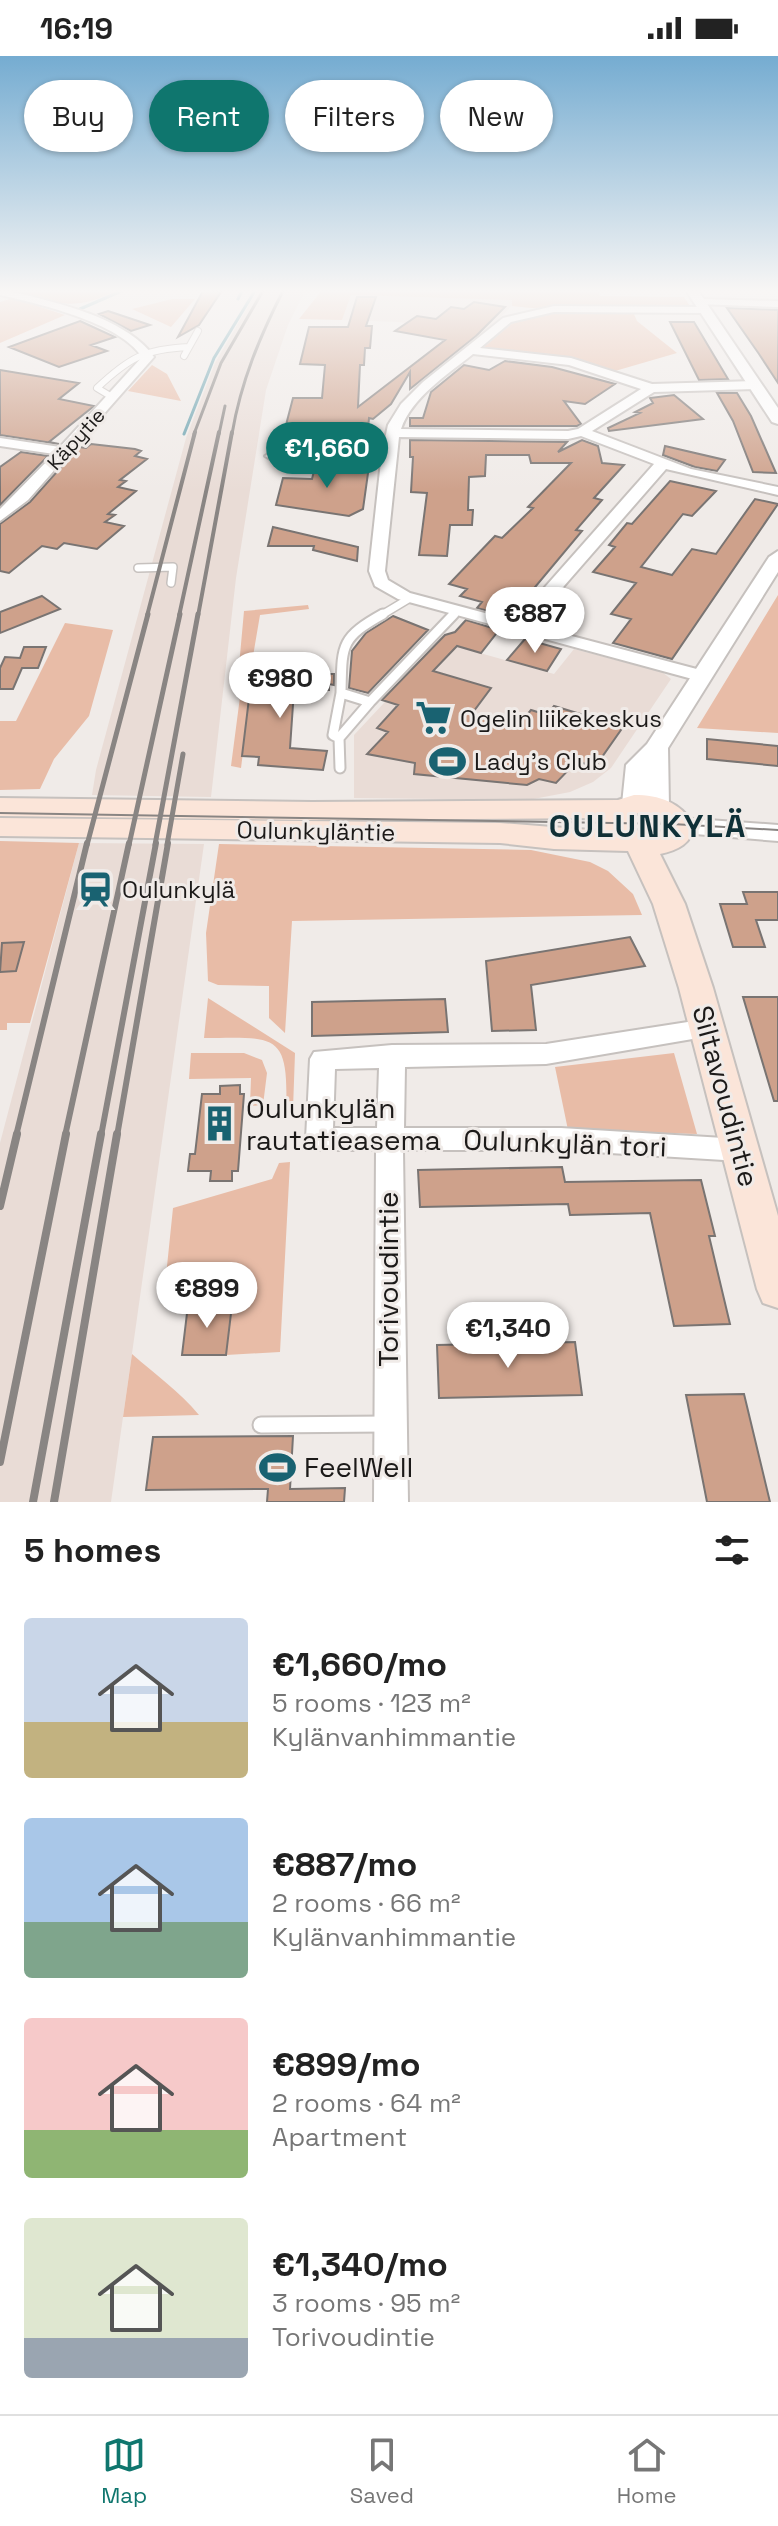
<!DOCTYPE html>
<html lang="en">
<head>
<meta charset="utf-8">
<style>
	:root { --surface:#fff; --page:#f6f6f6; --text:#222; --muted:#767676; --line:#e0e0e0; --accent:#0f766e }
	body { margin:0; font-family:"Space Grotesk",sans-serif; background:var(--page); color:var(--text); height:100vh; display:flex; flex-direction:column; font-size:30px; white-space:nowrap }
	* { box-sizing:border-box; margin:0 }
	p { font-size:26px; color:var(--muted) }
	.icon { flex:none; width:44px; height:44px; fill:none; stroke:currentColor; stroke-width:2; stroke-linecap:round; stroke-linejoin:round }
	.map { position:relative; height:1446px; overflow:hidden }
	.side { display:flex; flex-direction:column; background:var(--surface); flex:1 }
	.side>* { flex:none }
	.guide { position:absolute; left:24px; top:24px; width:730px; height:72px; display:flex; gap:16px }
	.price { position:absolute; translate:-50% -68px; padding:0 18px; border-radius:28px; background:#fff; color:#222; font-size:26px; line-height:52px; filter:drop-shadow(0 2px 4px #0008) }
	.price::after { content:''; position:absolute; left:50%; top:48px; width:24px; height:18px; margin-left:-12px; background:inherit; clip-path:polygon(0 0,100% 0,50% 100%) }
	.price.current { background:var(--accent); color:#fff }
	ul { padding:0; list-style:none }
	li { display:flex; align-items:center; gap:24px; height:200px; padding:0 24px }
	li span { display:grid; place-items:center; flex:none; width:224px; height:160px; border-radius:8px; color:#555 }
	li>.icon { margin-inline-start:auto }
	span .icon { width:96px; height:96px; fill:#fffc; stroke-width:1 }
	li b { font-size:34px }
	h2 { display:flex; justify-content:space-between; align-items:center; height:96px; padding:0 24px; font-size:34px }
	.tag { padding:0 28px; border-radius:36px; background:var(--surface); box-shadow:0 2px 6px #0004; font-size:28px; line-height:72px }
	.tag.current { background:var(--accent); color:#fff }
	.status { display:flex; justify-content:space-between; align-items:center; height:56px; padding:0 40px; background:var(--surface); direction:ltr }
	.status svg { height:22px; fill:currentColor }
	.dock { display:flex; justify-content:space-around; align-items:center; height:112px; border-top:2px solid var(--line); background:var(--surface); font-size:22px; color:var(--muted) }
	.dock a { display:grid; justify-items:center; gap:4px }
	.dock .current { color:var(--accent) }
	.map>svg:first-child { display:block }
	.built { fill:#e9dcd6 }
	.green { fill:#e8bca7 }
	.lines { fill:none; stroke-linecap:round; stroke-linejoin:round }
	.stream { stroke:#69a1ae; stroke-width:3 }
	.building { fill:#cea18b; stroke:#797472; stroke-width:2 }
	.service-far3-casing { stroke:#c6c1be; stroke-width:8 }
	.service-far2-casing { stroke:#c6c1be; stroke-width:10 }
	.service-far1-casing { stroke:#c6c1be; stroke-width:13 }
	.service-casing { stroke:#c6c1be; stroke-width:19 }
	.minor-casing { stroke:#c6c1be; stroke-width:4 }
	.tertiary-casing { stroke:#c6c1be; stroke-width:4 }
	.secondary-casing { stroke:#c6c1be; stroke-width:4 }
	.service-far3 { stroke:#fff; stroke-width:6 }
	.service-far2 { stroke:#fff; stroke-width:7 }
	.service-far1 { stroke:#fff; stroke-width:9 }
	.service { stroke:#fff; stroke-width:15 }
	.minor { fill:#fff; fill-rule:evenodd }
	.tertiary { fill:#fff; fill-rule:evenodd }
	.secondary { fill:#fbe5d9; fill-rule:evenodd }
	.tram { stroke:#898583; stroke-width:2 }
	.rail-far4 { stroke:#898583; stroke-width:3 }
	.rail-far3 { stroke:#898583; stroke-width:4 }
	.rail-far2 { stroke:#898583; stroke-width:5 }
	.rail-far1 { stroke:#898583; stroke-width:6 }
	.rail { stroke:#898583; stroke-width:8 }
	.labels { text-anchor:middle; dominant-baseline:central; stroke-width:6; stroke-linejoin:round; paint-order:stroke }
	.far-street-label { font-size:20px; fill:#1c1a19; stroke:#f0ebe8 }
	.poi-label { font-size:24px; fill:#1c1a19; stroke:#f0ebe8; text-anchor:start }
	.street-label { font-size:24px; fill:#1c1a19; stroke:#f0ebe8 }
	.near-street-label { font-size:28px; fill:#1c1a19; stroke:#f0ebe8 }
	.near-poi-label { font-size:28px; fill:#1c1a19; stroke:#f0ebe8; text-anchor:start }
	.district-label { font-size:32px; font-weight:bold; letter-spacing:2px; fill:#0f3037; stroke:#f0ebe8 }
</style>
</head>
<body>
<div class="status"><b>16:19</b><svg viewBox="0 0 49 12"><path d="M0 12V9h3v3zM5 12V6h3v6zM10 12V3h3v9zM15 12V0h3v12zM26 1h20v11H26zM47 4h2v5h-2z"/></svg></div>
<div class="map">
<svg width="778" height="1446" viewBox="0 0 778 1446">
	<rect width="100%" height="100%" fill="#f0ebe8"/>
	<path class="built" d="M258,233h48l-18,36 -22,65 -30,188 -25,219 -119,-2 4,-25 90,-332 29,-75z
		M351,239l162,5 -1,6 -32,30 -81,-14 -57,-2z
		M441,586l113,32 20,-25 88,23 9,7 -60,89 -18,14 -23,10 -42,8 -174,-2v-63z
		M79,787l125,1 -93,658h-111v-359z"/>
	<path class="green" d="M0,233h119c-47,26 -70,12 -119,0z
		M323,233h275l2,7 84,1 7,11h-160l-19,-2v-6l-161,-5 -9,25 -43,-1z
		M13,242l52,17 -65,28v-41z
		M172,243h23l-24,28 -39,-18z
		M558,256h75l4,9 40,32 -62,18 -35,-9 -96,-15 30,-25z
		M152,309l15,9 14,27 -53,-10z
		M778,539v138l-81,-5z
		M308,549l1,4 -49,6 -9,53 -12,-2 5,-55z
		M65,567l48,7 -24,86 -35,43 -14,30 -40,1v-69h16z
		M243,618h10l-12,94 -10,-2z
		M0,785l79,2 -49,180h-23v7h-7z
		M219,788l312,6 59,12 18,9 25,23 9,21 -350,6 -7,112 -16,-15v-32l-51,-1 -10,-4 -2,-48z
		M208,942l87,55 -2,56 -7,3c3,-79 -9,-75 -82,-74z
		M191,997h53l18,7 5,13 -4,32 -13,1 1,-28 -62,1z
		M674,997l23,81 -129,-4 -13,-63z
		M290,1106l-10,190 -54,3 5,-50h-68l10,-97 99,-29 7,-16z
		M132,1298c24,21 47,37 67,61l-76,2z"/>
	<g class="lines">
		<path class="stream" d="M238,243l5,-10
			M80,253l46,-20
			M184,378l30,-76 42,-69"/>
	</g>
	<path class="building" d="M204,233l17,3 -22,33 -21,12z
		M357,241h19l-10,29h6l-2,22h-5l-1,17h-4l-2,42 87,-67 -50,-9 22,-15 19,3 15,-12 13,2 10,-7 31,5 -29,29 -66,53v-17l-19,32 -18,15 -4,-1 -3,32 -86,-2 13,-50h29l3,-33 -25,-1 9,-37h39z
		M727,252l51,2v73l-19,-29z
		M108,255l42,14 -19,6 -32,-17z
		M80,265l35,16 -24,8 16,6 -48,16 -50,-20z
		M670,266h24l34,57 -29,1z
		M505,305l47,6 63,17 -30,20 -21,-3 17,23 -4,2h-167v-8h13l8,-26 33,-27 25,5z
		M0,314l79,13 -20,16 35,7 -45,36 10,2 -59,-9z
		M717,337h20l14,23 25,57 -23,-1 -20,-51z
		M674,339l29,24 -94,12 -1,-3 32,-15 -5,-1 18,-9 -3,-5z
		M410,384l157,2 -9,10 24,-12 16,6 4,17 22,2 -30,33 8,2 -26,30 6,1 -72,86 -33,-9 5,-6 -22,-6 7,-7 -18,-5 46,-48 7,2 31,-30 -5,-1 43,-44h-40l-2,-8h-43l-1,21 -16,1 -1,33h5l-1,15h-22l-3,31 -28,-1 8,-62 -16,-1 2,-35h-3z
		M91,388l44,5 6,2 -6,5 12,3 -27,21 6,1 -8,6 18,4 -28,23 7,1 -10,7 19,4 -27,23 -33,-6 -7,6 -15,-3 -33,27 -9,-2v-47l30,-22 49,-55 7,1z
		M665,390l60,14 -8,11 -22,-4 -32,-12z
		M21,396l27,4 -48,49v-38z
		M316,407l53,3 -6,43 -14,7 -73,-11 7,-27 29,1z
		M670,425l46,10 -24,25 -9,-2 -42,53 31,8 20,-26 24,5 39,-55 23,5 -106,155 -59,-16 18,-24 -20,-5 25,-31 -43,-11 22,-25 -6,-2 18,-22 5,1z
		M273,471l85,20 -1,14 -44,-11 1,-4h-46z
		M42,540l18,13 -60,24v-21z
		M393,560l35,14 -60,63 -19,-5 3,-37 14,-18z
		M466,564l33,10 -18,23 -24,-7 -24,25 58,17 -20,27 27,8 9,-6 14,5 10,-12 16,5 7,-9 69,21 -28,40 -18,-6 -21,22 -17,-4 -12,6 -113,-11 1,-11 -48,-9 21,-22 -11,-4 21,-23 -16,-5 63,-65 10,-3z
		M525,583l36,10 -14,22 -40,-11z
		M24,591h22l-8,21h-16l-9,21h-13v-21l5,-11 15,1z
		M252,618h82v11l-5,-1v6h-35l-4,58 37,3 -4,19 -65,-5 1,-8 -17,-1z
		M707,683l71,7v20l-71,-7z
		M743,836h35v28h-22l9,27h-32l-13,-43h27z
		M630,881l15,29 -114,19 5,45 -44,1 -6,-70z
		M24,886l-8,29 -16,1 2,-29z
		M743,941h35v104h-4z
		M445,943l3,33 -136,4v-34z
		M240,1029v9h4l-6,77h-6v10h-22l1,-10h-23l2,-17h5l7,-60h18v-8z
		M562,1111l3,15 136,-2 14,56h-6l21,88 -56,2 -24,-113 -80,2 -2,-11 -148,3 -2,-37z
		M188,1249h44l-6,50h-44z
		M575,1286l7,53 -143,3 -2,-53z
		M744,1338l26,108h-63l-21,-107z
		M293,1380l-3,53 55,-1 -1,14h-77l1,-13 -122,1 7,-53z"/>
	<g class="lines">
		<defs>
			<path id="service-far3" d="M184,300l14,-25
				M112,341l-15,-9c32,-30 47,-39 92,-41"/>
			<path id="service-far2" d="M138,512l35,-1 -2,16
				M380,560l30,-18
				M452,560l5,-6"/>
			<path id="service-far1" d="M383,558c-43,24 -41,31 -42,79l29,9 84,-88
				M339,682l-6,-3 8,-42
				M340,712l-1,-30 31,-36"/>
			<path id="service" d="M261,1369l126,-1"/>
			<path id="minor" d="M0,233c47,11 126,27 154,68l-126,143 -28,21v-12l54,-55 -54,-8v-8l60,9 82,-90c-23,-35 -103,-53 -142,-62z
				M702,243l76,2v6l-80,-3v-4z
				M554,250l152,1 5,3 -5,3 -152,-1 -43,10 -31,26 91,10 81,26 103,-3 6,4 -6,4 -101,3 -62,39 99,38 87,18v8l-112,-26 -136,156 178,47 3,4 -3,4h-12l-298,-81 -23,-13 -6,-15 12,-110 -109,-1 -7,-4 7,-4 110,1 6,-28 13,-21 22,-22 80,-64zM473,298l96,11 72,24 -63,40 -10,2 -167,-2c11,-32 46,-54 72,-75zM581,380l73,28 -139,157 -105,-28 -22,-13 -3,-9 14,-134 169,2z
				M707,963l9,2 3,7 -3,7 -170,29 -141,3 -1,61h157l179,11 10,3 4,8 -4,8 -10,3 -179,-11h-158l5,352h-34l2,-352h-57l-10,-3 -3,-8 4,-80 4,-7 78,-7 154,-1zM379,1012l-2,60h-44l2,-59z"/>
			<path id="tertiary" d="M685,233h12l81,119v16l-6,-2z
				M778,495v21l-110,176 1,58 -3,6h-18l-3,-6 -11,6 -9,-3 -3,-5 4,-39 21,-21 122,-187z
				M680,762l98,7v16l-107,-9 -4,-6 4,-6z"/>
			<path id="secondary" d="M634,739c26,0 45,7 60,29 -2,20 -16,26 -34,30l25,50 28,84 65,228v92l-15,-5 -6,-14 -78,-301 -26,-84 -25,-53 -74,-2 -54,-6 -500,-7v-18l500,5 103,8 -3,-13 -288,2 -312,-4v-18l312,4 306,-2zM638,757l12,1 14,10v6l-12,5 -19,-6 -4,-10z"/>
		</defs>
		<use href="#service-far3" class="service-far3-casing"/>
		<use href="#service-far2" class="service-far2-casing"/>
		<use href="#service-far1" class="service-far1-casing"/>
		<use href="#service" class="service-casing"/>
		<use href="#minor" class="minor-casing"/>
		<use href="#tertiary" class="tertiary-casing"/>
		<use href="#secondary" class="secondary-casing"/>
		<use href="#service-far3" class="service-far3"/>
		<use href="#service-far2" class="service-far2"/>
		<use href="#service-far1" class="service-far1"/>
		<use href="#service" class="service"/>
		<use href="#minor" class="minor"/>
		<use href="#tertiary" class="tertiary"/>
		<use href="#secondary" class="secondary"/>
		<path class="tram" d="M0,757l672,11 106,6"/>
		<path class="rail-far4" d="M194,378l27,-71 43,-74
			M219,378l6,-28
			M232,378c9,-53 28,-98 52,-145"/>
		<path class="rail-far3" d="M147,560l48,-184
			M179,560l40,-184
			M198,560l34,-184"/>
		<path class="rail-far2" d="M87,789l61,-231
			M129,789l51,-231
			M155,789l43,-231
			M167,789l16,-91"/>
		<path class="rail-far1" d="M16,1080l71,-293
			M65,1080l64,-293
			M101,1080l55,-293
			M117,1080l51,-293"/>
		<path class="rail" d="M0,1150l17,-72
			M0,1406l66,-328
			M33,1446l68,-368
			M54,1446l63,-368"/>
	</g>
	<linearGradient id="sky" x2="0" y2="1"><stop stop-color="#75acd1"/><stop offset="0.54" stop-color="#f8f6f5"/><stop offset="1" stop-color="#f8f6f5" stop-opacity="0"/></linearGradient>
	<rect width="778" height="435" fill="url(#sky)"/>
	<defs>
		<symbol id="supermarket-bare" viewBox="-9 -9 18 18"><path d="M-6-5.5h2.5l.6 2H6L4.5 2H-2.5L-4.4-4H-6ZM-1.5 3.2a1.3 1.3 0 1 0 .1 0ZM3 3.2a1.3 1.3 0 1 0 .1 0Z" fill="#196271" stroke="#f0ebe8" stroke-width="2.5" paint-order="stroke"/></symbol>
		<symbol id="stadium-bare" viewBox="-9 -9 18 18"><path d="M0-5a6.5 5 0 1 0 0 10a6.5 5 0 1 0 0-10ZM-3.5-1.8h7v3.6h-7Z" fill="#196271" stroke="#f0ebe8" stroke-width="2.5" paint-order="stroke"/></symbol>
		<symbol id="station-bare" viewBox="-9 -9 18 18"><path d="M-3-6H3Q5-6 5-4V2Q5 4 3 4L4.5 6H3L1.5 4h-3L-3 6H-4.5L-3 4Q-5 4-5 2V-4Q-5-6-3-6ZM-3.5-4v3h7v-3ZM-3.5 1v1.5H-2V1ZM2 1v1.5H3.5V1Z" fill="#196271" stroke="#f0ebe8" stroke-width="2.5" paint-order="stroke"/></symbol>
		<symbol id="building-bare" viewBox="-9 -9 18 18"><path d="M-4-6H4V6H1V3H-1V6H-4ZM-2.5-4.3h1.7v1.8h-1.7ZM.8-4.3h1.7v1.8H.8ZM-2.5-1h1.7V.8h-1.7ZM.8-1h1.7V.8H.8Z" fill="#196271" stroke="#f0ebe8" stroke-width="2.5" paint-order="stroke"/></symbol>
	</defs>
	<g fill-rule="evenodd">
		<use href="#supermarket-bare" x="408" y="636" width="51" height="51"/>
		<use href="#stadium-bare" x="422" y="680" width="51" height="51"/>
		<use href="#station-bare" x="70" y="808" width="51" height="51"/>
		<use href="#building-bare" x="194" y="1042" width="51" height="51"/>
		<use href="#stadium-bare" x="252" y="1386" width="51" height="51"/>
	</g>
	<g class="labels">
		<g class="far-street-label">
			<text transform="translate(76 383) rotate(-48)">Käpytie</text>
		</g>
		<g class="poi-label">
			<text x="460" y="662">Ogelin liikekeskus</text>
			<text x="474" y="705">Lady's Club</text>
			<text x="122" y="833">Oulunkylä</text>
		</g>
		<g class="street-label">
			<text transform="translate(316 775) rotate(1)">Oulunkyläntie</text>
		</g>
		<g class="near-street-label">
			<text transform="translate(726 1040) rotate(75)">Siltavoudintie</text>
			<text transform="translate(565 1087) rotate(2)">Oulunkylän tori</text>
			<text transform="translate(388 1223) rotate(-90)">Torivoudintie</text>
		</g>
		<g class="near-poi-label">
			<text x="246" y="1052">Oulunkylän<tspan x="246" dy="32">rautatieasema</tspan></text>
			<text x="304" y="1411">FeelWell</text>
		</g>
		<g class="district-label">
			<text x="648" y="770">OULUNKYLÄ</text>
		</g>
	</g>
</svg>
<b class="price current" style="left:327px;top:434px">€1,660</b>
<b class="price" style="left:535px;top:599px">€887</b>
<b class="price" style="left:280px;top:664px">€980</b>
<b class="price" style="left:207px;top:1274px">€899</b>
<b class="price" style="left:508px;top:1314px">€1,340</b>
<div class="guide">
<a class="tag">Buy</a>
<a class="tag current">Rent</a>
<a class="tag">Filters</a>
<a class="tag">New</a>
</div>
</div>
<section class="side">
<h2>5 homes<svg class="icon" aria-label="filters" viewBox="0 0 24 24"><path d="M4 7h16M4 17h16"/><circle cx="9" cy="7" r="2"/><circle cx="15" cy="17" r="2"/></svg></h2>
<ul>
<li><span style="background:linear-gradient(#c9d6e8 65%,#c2b280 0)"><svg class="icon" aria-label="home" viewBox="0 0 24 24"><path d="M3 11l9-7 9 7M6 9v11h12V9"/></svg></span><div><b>€1,660/mo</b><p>5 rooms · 123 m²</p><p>Kylänvanhimmantie</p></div></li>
<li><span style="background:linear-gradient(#a9c7e8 65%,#7fa58c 0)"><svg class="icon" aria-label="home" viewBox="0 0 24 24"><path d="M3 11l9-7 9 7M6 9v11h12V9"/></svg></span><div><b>€887/mo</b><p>2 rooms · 66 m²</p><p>Kylänvanhimmantie</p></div></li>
<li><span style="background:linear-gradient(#f6c9c9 70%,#8fb573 0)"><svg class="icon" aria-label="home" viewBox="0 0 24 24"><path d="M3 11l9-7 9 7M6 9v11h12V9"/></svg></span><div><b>€899/mo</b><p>2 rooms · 64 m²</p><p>Apartment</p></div></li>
<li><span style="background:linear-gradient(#dfe7d0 75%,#9aa5b1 0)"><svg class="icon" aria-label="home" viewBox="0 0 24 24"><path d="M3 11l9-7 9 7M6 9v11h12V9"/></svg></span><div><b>€1,340/mo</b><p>3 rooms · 95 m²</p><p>Torivoudintie</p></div></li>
</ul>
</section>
<nav class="dock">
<a class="current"><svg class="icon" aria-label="map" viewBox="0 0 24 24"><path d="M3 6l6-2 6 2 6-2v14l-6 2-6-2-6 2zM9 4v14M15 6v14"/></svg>Map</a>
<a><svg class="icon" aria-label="saved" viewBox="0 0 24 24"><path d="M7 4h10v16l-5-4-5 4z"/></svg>Saved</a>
<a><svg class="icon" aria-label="home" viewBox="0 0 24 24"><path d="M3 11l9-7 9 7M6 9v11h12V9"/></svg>Home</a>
</nav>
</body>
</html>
